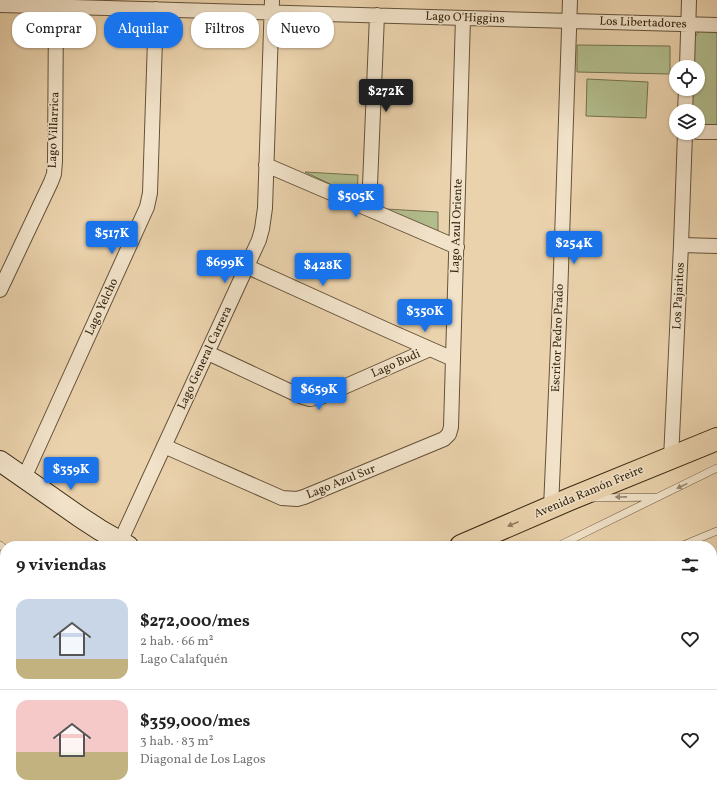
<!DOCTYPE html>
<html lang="es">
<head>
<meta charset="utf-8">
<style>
	:root { --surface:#fff; --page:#f2f2f2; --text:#222; --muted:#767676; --line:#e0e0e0; --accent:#1a73e8 }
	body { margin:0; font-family:Vollkorn,serif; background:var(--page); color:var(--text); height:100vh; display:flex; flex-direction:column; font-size:15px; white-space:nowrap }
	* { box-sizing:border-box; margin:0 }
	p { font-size:13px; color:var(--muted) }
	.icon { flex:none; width:22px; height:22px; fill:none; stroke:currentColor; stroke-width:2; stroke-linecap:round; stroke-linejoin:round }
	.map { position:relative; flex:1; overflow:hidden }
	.panel { position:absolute; left:0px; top:541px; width:717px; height:256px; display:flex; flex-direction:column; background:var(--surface); border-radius:16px 16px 0 0; box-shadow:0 1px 3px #0004 }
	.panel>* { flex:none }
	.hud { position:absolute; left:12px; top:12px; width:400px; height:36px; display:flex; gap:8px }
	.tools { position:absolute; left:669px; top:60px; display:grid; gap:8px }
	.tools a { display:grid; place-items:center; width:36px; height:36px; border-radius:50%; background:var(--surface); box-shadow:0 1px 3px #0004; font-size:20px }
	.price { position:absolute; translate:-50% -34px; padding:0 9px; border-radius:4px; background:var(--accent); color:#fff; font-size:13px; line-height:26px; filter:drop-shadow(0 1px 2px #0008) }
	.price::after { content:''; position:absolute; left:50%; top:24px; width:12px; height:9px; margin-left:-6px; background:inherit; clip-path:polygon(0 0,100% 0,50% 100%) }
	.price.on { background:#222; color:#fff }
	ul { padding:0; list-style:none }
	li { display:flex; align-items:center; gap:12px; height:100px; padding:0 16px }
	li+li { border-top:1px solid var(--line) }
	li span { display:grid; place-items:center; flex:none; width:112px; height:80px; border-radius:12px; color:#555 }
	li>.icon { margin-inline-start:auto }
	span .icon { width:48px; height:48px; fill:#fffc; stroke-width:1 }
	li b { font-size:17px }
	h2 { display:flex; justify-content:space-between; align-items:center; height:48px; padding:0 16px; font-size:17px }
	.tag { padding:0 14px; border-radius:16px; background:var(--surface); box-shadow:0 1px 3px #0004; font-size:14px; line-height:36px }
	.tag.on { background:var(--accent); color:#fff }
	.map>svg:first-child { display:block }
	.green { fill:#b2bd8d; stroke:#74724f }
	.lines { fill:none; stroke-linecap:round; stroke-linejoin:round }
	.lane-casing { stroke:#645238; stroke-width:8 }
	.street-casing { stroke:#645238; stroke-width:16 }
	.secondary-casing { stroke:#372711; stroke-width:22 }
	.primary-casing { stroke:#372711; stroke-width:24 }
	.lane { stroke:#f1e2c9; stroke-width:7 }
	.street { stroke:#f1e2c9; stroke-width:14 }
	.secondary { stroke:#f1e2c9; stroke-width:20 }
	.primary { stroke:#ead2ac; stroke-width:22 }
	.oneway { fill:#94846d }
	.oneway2 { fill:#907c5e }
	.labels { text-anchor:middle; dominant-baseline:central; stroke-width:3; stroke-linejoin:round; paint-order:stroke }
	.street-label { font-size:12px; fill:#372711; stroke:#f1e2c9 }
</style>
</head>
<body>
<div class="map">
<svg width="717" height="797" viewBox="0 0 717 797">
	<rect width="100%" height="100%" fill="#ead2ac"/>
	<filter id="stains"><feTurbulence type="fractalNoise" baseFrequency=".005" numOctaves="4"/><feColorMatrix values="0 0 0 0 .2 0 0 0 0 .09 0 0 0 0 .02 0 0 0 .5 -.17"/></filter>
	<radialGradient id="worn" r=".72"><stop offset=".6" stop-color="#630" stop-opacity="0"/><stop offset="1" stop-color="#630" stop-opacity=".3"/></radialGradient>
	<path class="green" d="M699,31l18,1v97l-19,-1v-17h-6v-22h6v-22h-5l1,-29z
		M577,45l93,1v28l-93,-2z
		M587,79l61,3 -2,36 -60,-2z
		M305,172l53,3 -1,22z
		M386,209l52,3v22z
		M379,792h143l9,5h-144z"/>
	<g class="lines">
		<defs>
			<path id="lane" d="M592,498l66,-1
				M0,545l5,4
				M558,546l159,-78
				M681,546l36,-15
				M0,789l5,-2
				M63,797l13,-5"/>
			<path id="street" d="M0,5l717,20
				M687,67l2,-67
				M685,111l1,-22
				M698,132h19
				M266,165l191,82
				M369,209l8,-194
				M681,245l36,1
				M248,267l139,63 66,29
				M0,290l51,-108 3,-8 1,-13 1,-154
				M208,353l92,43 10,3 11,-2 109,-48
				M164,446l118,52 15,1 7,-2 140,-58 5,-5 2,-7 12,-409
				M671,459l10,-214 4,-112
				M24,478l123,-271 3,-14 6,-184
				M551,508l9,-210 10,-298
				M120,542l139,-302 3,-11 3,-21 7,-208
				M712,732l5,-2
				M712,762l5,3
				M557,797l12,-5"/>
			<path id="secondary" d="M0,461l80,56 20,13 28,16
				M371,792l8,5
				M535,792l8,5
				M238,797l11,-5"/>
			<path id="primary" d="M461,546l109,-47 147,-60
				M712,575l5,-2
				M0,758l5,-2
				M171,797l13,-5"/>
		</defs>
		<use href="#lane" class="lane-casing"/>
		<use href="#street" class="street-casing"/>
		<use href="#secondary" class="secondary-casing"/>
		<use href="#primary" class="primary-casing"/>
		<use href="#lane" class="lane"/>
		<use href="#street" class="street"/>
		<use href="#secondary" class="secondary"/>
		<use href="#primary" class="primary"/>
	</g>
	<defs><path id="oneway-solid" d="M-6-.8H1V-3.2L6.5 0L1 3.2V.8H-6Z"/></defs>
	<g class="oneway">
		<use href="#oneway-solid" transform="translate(682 486) rotate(154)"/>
		<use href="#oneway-solid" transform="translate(621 497) rotate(179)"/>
	</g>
	<use class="oneway2" href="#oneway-solid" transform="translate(513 524) rotate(157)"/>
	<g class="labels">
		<g class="street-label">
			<text transform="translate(465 18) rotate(2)">Lago O'Higgins</text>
			<text transform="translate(643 23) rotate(2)">Los Libertadores</text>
			<text transform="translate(54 130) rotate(-88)">Lago Villarrica</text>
			<text transform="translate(457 226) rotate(-88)">Lago Azul Oriente</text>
			<text transform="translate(679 296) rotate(-87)">Los Pajaritos</text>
			<text transform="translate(102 307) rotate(-65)">Lago Yelcho</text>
			<text transform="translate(558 338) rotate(-88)">Escritor Pedro Prado</text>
			<text transform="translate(205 358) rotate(-65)">Lago General Carrera</text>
			<text transform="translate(396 364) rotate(-24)">Lago Budi</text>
			<text transform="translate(341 482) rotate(-22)">Lago Azul Sur</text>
			<text transform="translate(589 492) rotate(-23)">Avenida Ramón Freire</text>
		</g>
	</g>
	<rect width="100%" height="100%" filter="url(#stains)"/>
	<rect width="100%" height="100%" fill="url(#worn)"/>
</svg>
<div class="tools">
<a><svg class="icon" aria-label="locate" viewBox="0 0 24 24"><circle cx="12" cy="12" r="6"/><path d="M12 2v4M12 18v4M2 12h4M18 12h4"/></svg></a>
<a><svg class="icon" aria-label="layers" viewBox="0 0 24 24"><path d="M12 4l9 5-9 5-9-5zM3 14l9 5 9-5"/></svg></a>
</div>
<b class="price on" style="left:386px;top:113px">$272K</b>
<b class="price" style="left:356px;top:218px">$505K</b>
<b class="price" style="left:112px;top:255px">$517K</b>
<b class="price" style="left:574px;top:265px">$254K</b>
<b class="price" style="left:225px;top:284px">$699K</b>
<b class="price" style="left:323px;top:287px">$428K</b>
<b class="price" style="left:425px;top:333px">$350K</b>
<b class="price" style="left:319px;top:411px">$659K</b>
<b class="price" style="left:71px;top:491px">$359K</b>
<div class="hud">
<a class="tag">Comprar</a>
<a class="tag on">Alquilar</a>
<a class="tag">Filtros</a>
<a class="tag">Nuevo</a>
</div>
<section class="panel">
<h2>9 viviendas<svg class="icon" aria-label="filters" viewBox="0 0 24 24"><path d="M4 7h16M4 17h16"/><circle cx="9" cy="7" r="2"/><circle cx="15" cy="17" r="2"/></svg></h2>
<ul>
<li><span style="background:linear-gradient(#c9d6e8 75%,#c2b280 0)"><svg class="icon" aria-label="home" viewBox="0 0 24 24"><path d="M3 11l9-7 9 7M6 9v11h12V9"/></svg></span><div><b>$272,000/mes</b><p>2 hab. · 66 m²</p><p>Lago Calafquén</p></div><svg class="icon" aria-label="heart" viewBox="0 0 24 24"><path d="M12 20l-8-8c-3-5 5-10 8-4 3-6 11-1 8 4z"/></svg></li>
<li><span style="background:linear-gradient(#f6c9c9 65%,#c2b280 0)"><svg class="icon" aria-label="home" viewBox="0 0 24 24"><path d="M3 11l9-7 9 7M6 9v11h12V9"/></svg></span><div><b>$359,000/mes</b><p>3 hab. · 83 m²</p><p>Diagonal de Los Lagos</p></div><svg class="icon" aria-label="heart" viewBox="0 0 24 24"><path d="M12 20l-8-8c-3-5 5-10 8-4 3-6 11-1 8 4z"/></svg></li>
</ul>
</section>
</div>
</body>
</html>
